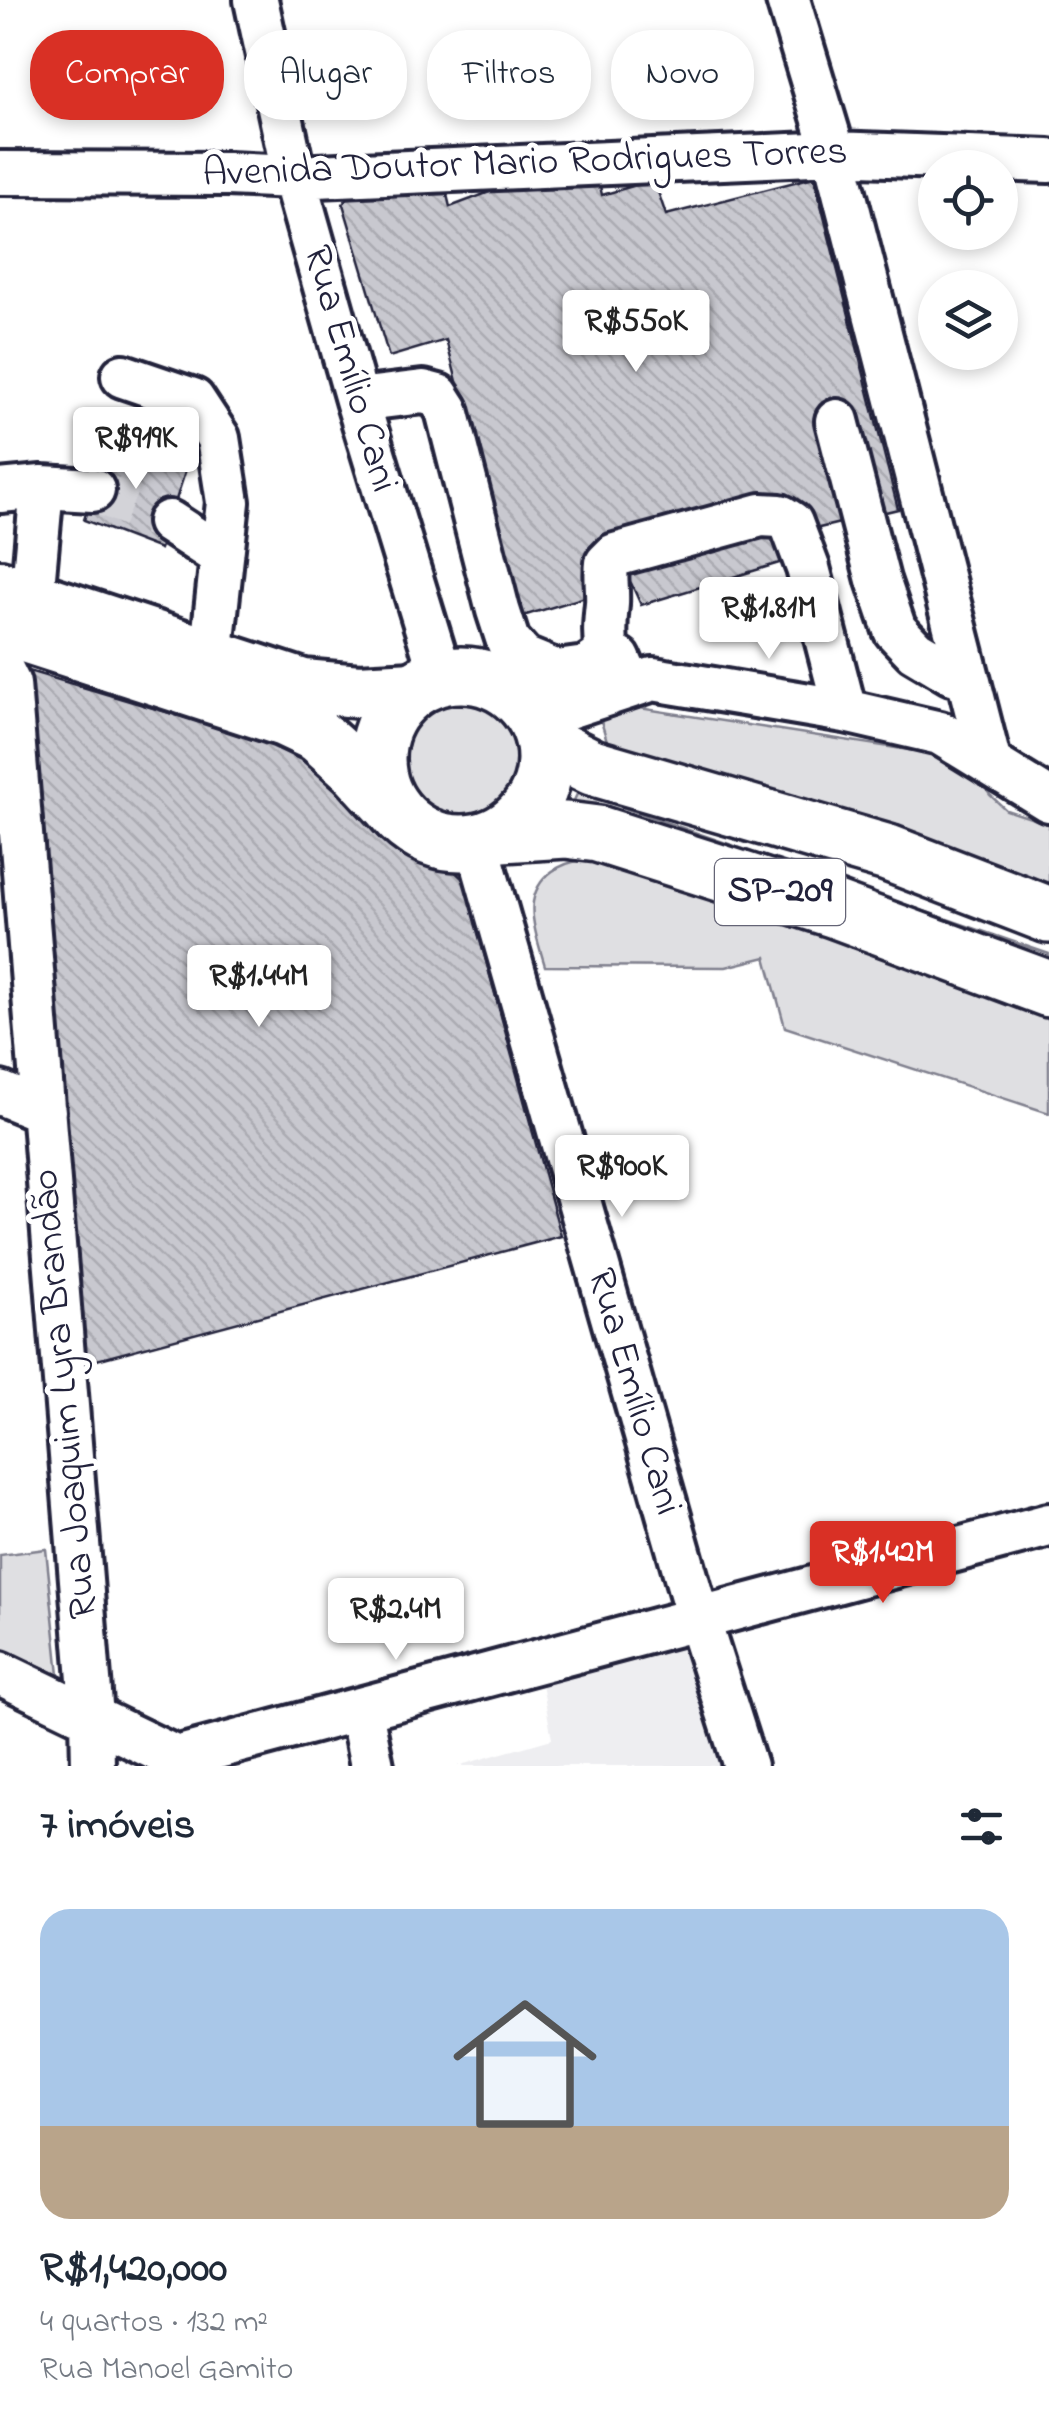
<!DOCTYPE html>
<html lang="pt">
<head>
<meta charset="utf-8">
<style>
	:root { --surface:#fff; --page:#f2f2f3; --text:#1f2937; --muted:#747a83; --accent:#d93025 }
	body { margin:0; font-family:"Indie Flower",sans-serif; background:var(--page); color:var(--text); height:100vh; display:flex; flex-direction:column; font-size:38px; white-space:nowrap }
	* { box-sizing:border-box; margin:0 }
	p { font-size:32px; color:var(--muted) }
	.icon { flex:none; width:55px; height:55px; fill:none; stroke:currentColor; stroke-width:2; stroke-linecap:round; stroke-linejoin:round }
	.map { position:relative; height:1766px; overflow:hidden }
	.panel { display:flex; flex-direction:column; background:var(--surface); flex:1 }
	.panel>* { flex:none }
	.banner { position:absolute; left:30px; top:30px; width:990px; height:90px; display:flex; gap:20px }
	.buttons { position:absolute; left:918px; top:150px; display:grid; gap:20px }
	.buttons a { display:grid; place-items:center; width:100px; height:100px; border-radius:50%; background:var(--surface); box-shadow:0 5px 15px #0003; font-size:50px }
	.price { position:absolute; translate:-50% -85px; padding:0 22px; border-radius:10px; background:#fff; color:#222; font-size:32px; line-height:65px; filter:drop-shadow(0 2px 5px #0008) }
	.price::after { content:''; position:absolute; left:50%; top:60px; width:30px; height:22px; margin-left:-15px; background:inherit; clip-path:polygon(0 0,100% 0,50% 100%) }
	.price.current { background:var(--accent); color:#fff }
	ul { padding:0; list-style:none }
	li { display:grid; align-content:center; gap:20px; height:530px; padding:0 40px }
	li span { display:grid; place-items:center; height:310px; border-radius:30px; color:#555 }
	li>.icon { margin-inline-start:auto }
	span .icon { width:180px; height:180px; fill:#fffc; stroke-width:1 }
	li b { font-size:42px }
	h2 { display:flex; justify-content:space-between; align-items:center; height:120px; padding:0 40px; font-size:42px }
	.pill { padding:0 35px; border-radius:40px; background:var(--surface); box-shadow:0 5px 15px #0003; font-size:35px; line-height:90px }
	.pill.current { background:var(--accent); color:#fff }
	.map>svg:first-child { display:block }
	.built { fill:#eeeef1 }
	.green { fill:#dfdfe2; stroke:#80808e; stroke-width:2.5 }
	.building { fill:url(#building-back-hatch); stroke:#22223b; stroke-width:2.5 }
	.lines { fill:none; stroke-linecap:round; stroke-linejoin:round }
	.minor-tunnel { stroke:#d3d3d8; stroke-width:42; stroke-dasharray:42 21; stroke-linecap:butt }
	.minor-casing { stroke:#22223b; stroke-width:50 }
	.major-casing { stroke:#22223b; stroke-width:60 }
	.highway-casing { stroke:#22223b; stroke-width:62 }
	.minor { stroke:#fff; stroke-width:42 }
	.major { stroke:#fff; stroke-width:52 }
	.highway { stroke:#fff; stroke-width:55 }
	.labels { text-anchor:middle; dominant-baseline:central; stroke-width:10; stroke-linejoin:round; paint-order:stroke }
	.shield { fill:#fff; stroke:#646476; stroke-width:2.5 }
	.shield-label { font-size:38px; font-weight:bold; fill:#22223b }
	.street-label { font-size:40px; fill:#22223b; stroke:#fff }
</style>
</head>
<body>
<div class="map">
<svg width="1049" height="1766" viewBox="0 0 1049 1766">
	<defs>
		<pattern id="building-back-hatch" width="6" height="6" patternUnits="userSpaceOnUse" patternTransform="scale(2.5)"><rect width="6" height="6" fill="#c8c8cf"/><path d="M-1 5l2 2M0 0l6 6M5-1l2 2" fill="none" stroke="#acacb3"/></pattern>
	</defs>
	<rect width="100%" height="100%" fill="#fff"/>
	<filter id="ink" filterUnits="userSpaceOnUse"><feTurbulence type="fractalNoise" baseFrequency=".01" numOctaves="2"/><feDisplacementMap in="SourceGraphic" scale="20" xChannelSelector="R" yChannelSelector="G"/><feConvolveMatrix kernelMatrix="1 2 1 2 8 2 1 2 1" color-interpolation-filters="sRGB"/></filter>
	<g filter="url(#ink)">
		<path class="built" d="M689,1640l34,126h-266l95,-27 -11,-61z"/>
		<path class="green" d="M639,692v16l270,42 1,-19 57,30 23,34 16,15 43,14v94l-441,-174 -7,-23 10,-20z
			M393 761a66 66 0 1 1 132 0a66 66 0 1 1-132 0Z
			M578,792l471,162v15l-478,-162z
			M601,858l448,144v111l-264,-86 -19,-70 -40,10 -181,-1c-5,-17 -15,-47 -12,-64 6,-34 39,-43 68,-44z
			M46,1549l13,126 -59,-27v-93z"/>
		<path class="building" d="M597,173l5,22 52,-15 12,35 148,-38 84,332 -87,21 8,21 -178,54 -10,-22 -111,34 -74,-277 -57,17 -46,-153 8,-11 93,-11 6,25 85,-32 3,13z
			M109,438l79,25 -28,86 -76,-29z
			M22,669l319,95 123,116 97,356 -479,128z"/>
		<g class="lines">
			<path class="minor-tunnel" d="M93,490l76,32"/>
			<defs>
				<path id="minor" d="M256,0l38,177 63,223 84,276
					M788,0l46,153 156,611
					M0,173l227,1 67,3 540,-24 215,8
					M123,376l70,24 25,38 10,64 -17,156
					M357,400l66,-8 15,4 9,14 51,200 10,31 15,17 34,14 29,-4 21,-14 12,5 11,26
					M837,421l41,159 17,50 20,21 37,22
					M0,491l42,-4 51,3
					M169,522l52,34
					M32,598l10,-111
					M607,654c-3,-18 -2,-32 0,-50 1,-14 -2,-27 0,-41l8,-8 146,-40 19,1 11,7 17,45 37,143
					M0,666l9,18 83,1033 1,49
					M535,718l118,-39 192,32 95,22 109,67
					M477,843l221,775 47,148
					M0,1093l44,18
					M0,1673l176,85 873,-233
					M361,1711l11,55"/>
				<path id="major" d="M0,587l303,99 56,5 55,-3
					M0,628l284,92 34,16 38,34 43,47"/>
				<path id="highway" d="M377 759a84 84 0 1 1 168 0a84 84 0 1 1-168 0Z
					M544,743l48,24 296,86 161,62
					M502,834l64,-4 32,4 235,75 216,80"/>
			</defs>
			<use href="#minor" class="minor-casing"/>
			<use href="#major" class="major-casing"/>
			<use href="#highway" class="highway-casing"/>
			<use href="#minor" class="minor"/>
			<use href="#major" class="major"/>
			<use href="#highway" class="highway"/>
		</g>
	</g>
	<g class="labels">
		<rect class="shield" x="715" y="859" width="130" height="66" rx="8"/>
		<g class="shield-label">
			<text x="780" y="892">SP-209</text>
		</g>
		<g class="street-label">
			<text transform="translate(525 164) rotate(-2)">Avenida Doutor Mario Rodrigues Torres</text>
			<text transform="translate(349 369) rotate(74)">Rua Emílio Cani</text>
			<text transform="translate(633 1392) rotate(74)">Rua Emílio Cani</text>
			<text transform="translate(66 1394) rotate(-95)">Rua Joaquim Lyra Brandão</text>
		</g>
	</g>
</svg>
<div class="buttons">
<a><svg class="icon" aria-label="locate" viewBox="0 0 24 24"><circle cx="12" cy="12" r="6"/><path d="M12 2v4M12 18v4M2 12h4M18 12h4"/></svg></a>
<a><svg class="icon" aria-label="layers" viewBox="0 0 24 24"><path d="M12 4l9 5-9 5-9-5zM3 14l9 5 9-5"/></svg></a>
</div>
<b class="price" style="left:636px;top:375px">R$550K</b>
<b class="price" style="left:136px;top:492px">R$919K</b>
<b class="price" style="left:769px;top:662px">R$1.81M</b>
<b class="price" style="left:259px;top:1030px">R$1.44M</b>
<b class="price" style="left:622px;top:1220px">R$900K</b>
<b class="price current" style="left:883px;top:1606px">R$1.42M</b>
<b class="price" style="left:396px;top:1663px">R$2.4M</b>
<div class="banner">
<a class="pill current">Comprar</a>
<a class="pill">Alugar</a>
<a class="pill">Filtros</a>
<a class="pill">Novo</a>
</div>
</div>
<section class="panel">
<h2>7 imóveis<svg class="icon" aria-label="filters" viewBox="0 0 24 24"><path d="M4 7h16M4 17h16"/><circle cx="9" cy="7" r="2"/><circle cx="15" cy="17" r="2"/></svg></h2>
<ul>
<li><span style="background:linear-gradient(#a9c7e8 70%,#b9a48a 0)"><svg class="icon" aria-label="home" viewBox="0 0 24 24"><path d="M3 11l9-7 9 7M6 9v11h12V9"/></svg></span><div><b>R$1,420,000</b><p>4 quartos · 132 m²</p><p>Rua Manoel Gamito</p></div></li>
</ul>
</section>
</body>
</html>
